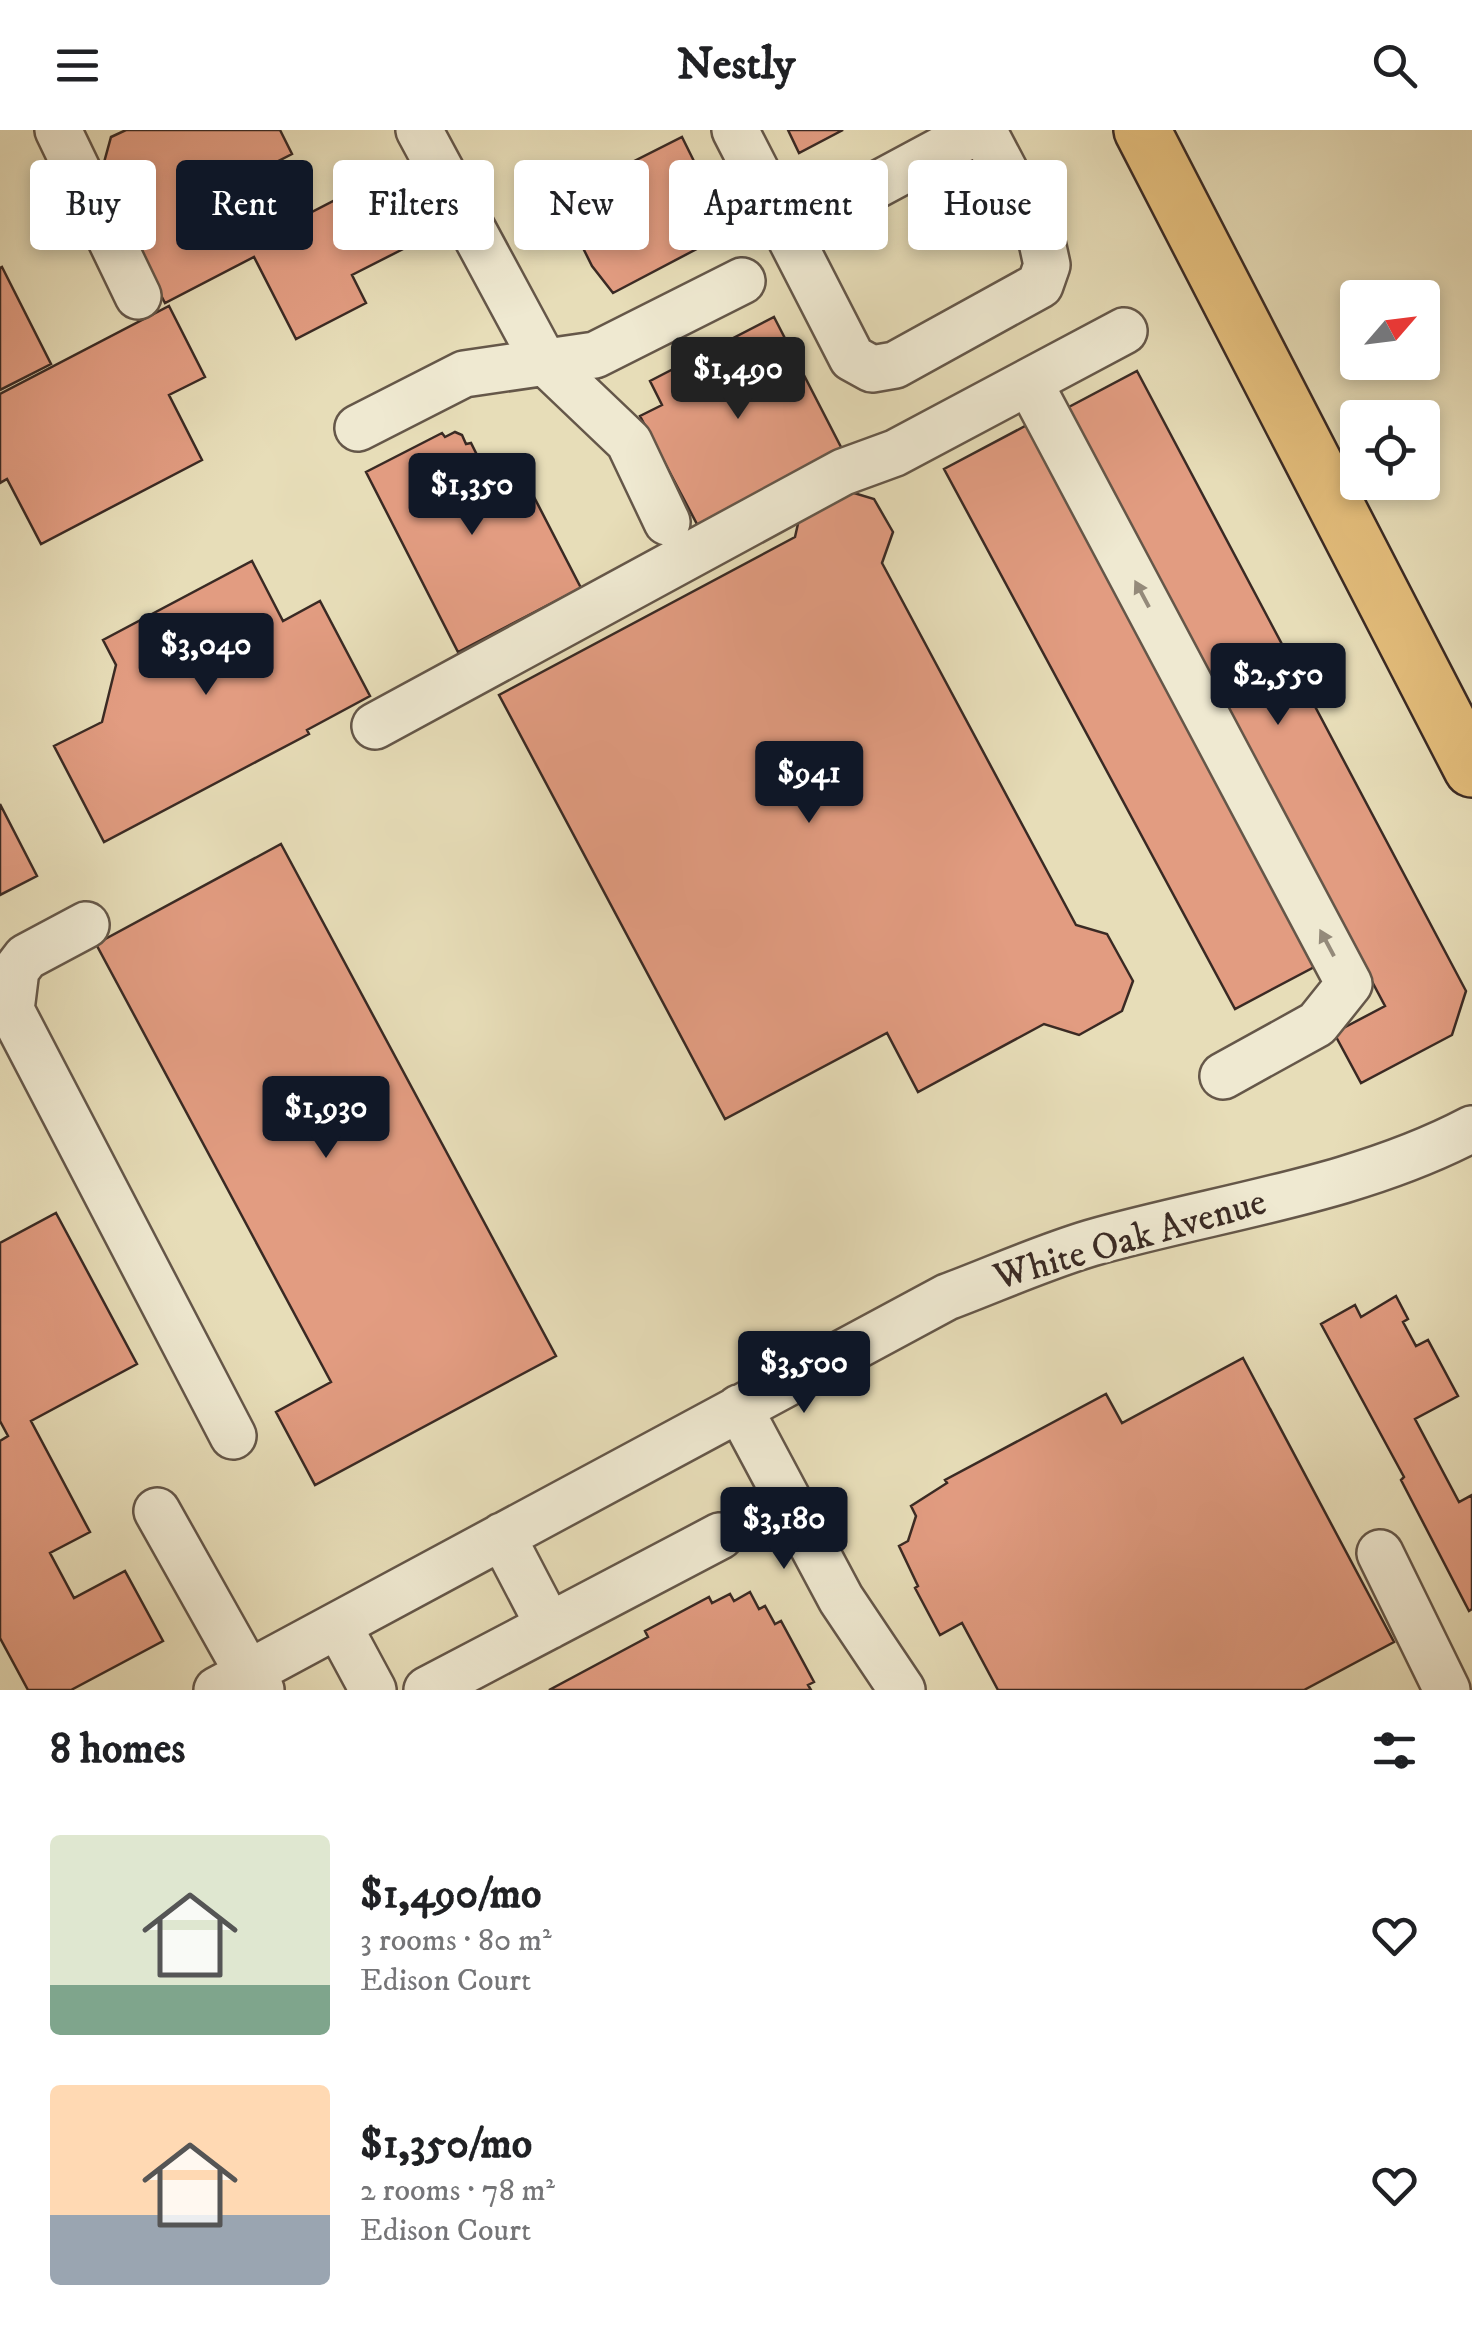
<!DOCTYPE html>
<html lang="en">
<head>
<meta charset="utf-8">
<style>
	:root { --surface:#fff; --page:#f6f6f6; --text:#202124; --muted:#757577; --accent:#111827 }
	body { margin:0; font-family:"IM FELL DW Pica",serif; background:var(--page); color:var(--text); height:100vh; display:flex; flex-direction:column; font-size:38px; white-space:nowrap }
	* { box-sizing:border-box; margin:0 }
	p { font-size:32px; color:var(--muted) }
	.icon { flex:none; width:55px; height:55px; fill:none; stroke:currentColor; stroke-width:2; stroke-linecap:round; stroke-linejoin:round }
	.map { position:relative; height:1560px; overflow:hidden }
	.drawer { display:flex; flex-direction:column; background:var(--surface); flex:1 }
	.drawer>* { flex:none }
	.guide { position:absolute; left:30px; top:30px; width:1412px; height:90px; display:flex; gap:20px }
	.needle { width:65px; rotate:62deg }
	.buttons { position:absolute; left:1340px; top:150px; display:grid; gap:20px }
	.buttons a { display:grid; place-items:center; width:100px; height:100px; border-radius:10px; background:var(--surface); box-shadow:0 5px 15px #0003; font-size:50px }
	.price { position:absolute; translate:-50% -85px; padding:0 22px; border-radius:10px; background:var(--accent); color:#fff; font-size:32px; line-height:65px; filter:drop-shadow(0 2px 5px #0008) }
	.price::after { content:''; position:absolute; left:50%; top:60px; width:30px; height:22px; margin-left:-15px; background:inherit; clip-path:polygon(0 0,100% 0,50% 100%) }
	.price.current { background:#222; color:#fff }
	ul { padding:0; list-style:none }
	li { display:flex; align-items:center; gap:30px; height:250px; padding:0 50px }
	li span { display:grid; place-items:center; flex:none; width:280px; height:200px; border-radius:10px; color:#555 }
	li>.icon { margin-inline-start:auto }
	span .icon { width:120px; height:120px; fill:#fffc; stroke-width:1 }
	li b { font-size:42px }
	h2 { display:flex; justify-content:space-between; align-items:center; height:120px; padding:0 50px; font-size:42px }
	.pill { padding:0 35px; border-radius:10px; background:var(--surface); box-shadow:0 5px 15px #0003; font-size:35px; line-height:90px }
	.pill.current { background:var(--accent); color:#fff }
	header { display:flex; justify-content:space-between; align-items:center; height:130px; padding:0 50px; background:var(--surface); font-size:45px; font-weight:800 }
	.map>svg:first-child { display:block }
	.building { fill:#e29c81; stroke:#3a2a24; stroke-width:2.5 }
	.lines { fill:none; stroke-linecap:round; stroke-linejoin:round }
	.minor-casing { stroke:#655749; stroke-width:50 }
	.major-casing { stroke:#3a2a24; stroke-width:60 }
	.minor { stroke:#efe9d1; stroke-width:45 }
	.major { stroke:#e4be7c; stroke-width:55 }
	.oneway { fill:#948a7a }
	.labels { text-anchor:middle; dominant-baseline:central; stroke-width:8; stroke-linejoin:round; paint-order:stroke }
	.street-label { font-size:38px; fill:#3a2a24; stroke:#efe9d1 }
</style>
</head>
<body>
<header><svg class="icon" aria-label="menu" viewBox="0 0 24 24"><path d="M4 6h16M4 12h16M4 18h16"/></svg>Nestly<svg class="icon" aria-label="search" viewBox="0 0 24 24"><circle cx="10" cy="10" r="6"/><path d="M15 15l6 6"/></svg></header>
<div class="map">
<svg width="1472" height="1560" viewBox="0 0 1472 1560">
	<rect width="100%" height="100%" fill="#e7ddb8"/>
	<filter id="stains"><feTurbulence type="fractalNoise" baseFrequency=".002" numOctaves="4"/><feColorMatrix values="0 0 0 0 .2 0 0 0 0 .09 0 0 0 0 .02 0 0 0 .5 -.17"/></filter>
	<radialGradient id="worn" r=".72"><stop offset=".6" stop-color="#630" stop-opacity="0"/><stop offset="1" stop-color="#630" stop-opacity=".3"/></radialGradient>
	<path class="building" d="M126,0h154l12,24 -74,38 28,54 128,-66 35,66 -57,29 14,28 -70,36 -42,-82 -89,46 -65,-126 11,-40z
		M788,0h55l-44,23z
		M682,7l47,95 -116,61 -21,-27 -19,-38 15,-8 -15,-28z
		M2,137l49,97 -51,26v-122z
		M169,176l36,71 -36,18 33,65 -161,84 -34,-65 -7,4v-89z
		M774,187l69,134 -145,75 -58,-110 22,-11 -12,-24z
		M1137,241l329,620 -14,44 -91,48 -27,-50 51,-27 -318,-598z
		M1027,295l291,540 -83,44 -291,-540z
		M455,302l7,3 4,9 5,-1 19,38 28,-15 63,122 -123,64 -92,-180 76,-39 3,4z
		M844,360l30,9 19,33 -11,31 194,362 31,9 26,47 -11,30 -43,24 -35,-11 -126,68 -31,-59 -162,86 -226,-424 296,-158 5,-22z
		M252,431l31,60 37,-20 50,95 -63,34 2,4 -205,108 -50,-96 48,-24 14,-57 -13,-25z
		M0,674l37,72 -37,19z
		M281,714l275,512 -241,129 -39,-73 55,-30 -235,-438z
		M56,1083l81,151 -106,57 59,111 -40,21 24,45 51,-27 38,70 -92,49h-43l-28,-52v-197l8,-5 -8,-15v-178z
		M1396,1166l12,23 -5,3 13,24 12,-6 30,56 -43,23 44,83 13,-7v114l-3,2 -68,-131 3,-3 -83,-153 34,-19 6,12z
		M1243,1228l151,284 -90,48h-306l-36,-67 -22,12 -25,-47 3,-2 -19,-40 9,-5 8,-25 -5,-10 36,-23 -2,-3 161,-86 16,29z
		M750,1462l9,17 6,-3 10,18 6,-3 33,61 -6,3 3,5h-262l99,-53 -3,-6 64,-34 3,6 18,-9 4,7z"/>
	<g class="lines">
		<defs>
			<path id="minor" d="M58,0l80,166
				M419,0l124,230 86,82 38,80
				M735,0l117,228 20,11 23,-4 145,-80 7,-20 -5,-23 -59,-112
				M787,103l192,-103
				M1029,252l320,602 -32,40 -94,52
				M358,298l106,-54 131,-19 147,-74
				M375,596l468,-254 52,-19 229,-122
				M86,795l-60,32 -10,13 -5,40 222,426
				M739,1278l102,191 61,91
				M157,1381l91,162 13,17
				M502,1406l47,90
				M1380,1423l67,137
				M338,1495l35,65
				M217,1560l730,-393c48,-18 94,-39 144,-54 127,-36 263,-52 381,-114
				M427,1560l293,-154"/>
			<path id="major" d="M1142,0l330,639"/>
		</defs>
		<use href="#minor" class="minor-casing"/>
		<use href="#major" class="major-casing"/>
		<use href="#minor" class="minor"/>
		<use href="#major" class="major"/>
	</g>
	<defs><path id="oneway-solid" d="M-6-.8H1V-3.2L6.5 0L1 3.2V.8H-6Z" transform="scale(2.5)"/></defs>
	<g class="oneway">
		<use href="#oneway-solid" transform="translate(1142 464) rotate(-118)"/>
		<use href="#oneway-solid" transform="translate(1327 813) rotate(-118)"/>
	</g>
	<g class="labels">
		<g class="street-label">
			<text transform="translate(1130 1110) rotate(-16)">White Oak Avenue</text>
		</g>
	</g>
	<rect width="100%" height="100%" filter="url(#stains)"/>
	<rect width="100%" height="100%" fill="url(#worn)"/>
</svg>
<div class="buttons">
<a><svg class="needle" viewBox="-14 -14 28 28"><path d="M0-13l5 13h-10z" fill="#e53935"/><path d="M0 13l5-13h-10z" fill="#757577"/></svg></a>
<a><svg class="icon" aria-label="locate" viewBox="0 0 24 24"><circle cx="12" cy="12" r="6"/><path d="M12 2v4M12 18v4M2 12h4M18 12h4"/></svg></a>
</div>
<b class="price current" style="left:738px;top:292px">$1,490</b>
<b class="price" style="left:472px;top:408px">$1,350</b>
<b class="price" style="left:206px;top:568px">$3,040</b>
<b class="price" style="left:1278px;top:598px">$2,550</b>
<b class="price" style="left:809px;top:696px">$941</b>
<b class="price" style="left:326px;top:1031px">$1,930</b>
<b class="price" style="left:804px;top:1286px">$3,500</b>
<b class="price" style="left:784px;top:1442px">$3,180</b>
<div class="guide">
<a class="pill">Buy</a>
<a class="pill current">Rent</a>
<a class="pill">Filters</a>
<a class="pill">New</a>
<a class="pill">Apartment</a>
<a class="pill">House</a>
</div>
</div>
<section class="drawer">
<h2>8 homes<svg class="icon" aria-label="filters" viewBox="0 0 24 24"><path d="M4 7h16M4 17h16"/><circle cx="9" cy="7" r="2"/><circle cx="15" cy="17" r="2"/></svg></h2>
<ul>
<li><span style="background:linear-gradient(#dfe7d0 75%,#7fa58c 0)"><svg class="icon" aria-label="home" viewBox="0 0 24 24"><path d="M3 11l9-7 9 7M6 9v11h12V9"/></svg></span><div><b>$1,490/mo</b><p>3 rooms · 80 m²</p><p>Edison Court</p></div><svg class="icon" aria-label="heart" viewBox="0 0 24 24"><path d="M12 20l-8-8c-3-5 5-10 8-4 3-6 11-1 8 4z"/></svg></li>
<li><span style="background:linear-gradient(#ffd9b3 65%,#9aa5b1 0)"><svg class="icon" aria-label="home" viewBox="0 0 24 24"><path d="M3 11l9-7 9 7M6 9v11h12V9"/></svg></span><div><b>$1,350/mo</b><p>2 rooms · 78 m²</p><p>Edison Court</p></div><svg class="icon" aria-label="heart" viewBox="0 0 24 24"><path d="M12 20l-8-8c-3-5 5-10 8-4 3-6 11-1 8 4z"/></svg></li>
</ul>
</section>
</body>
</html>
